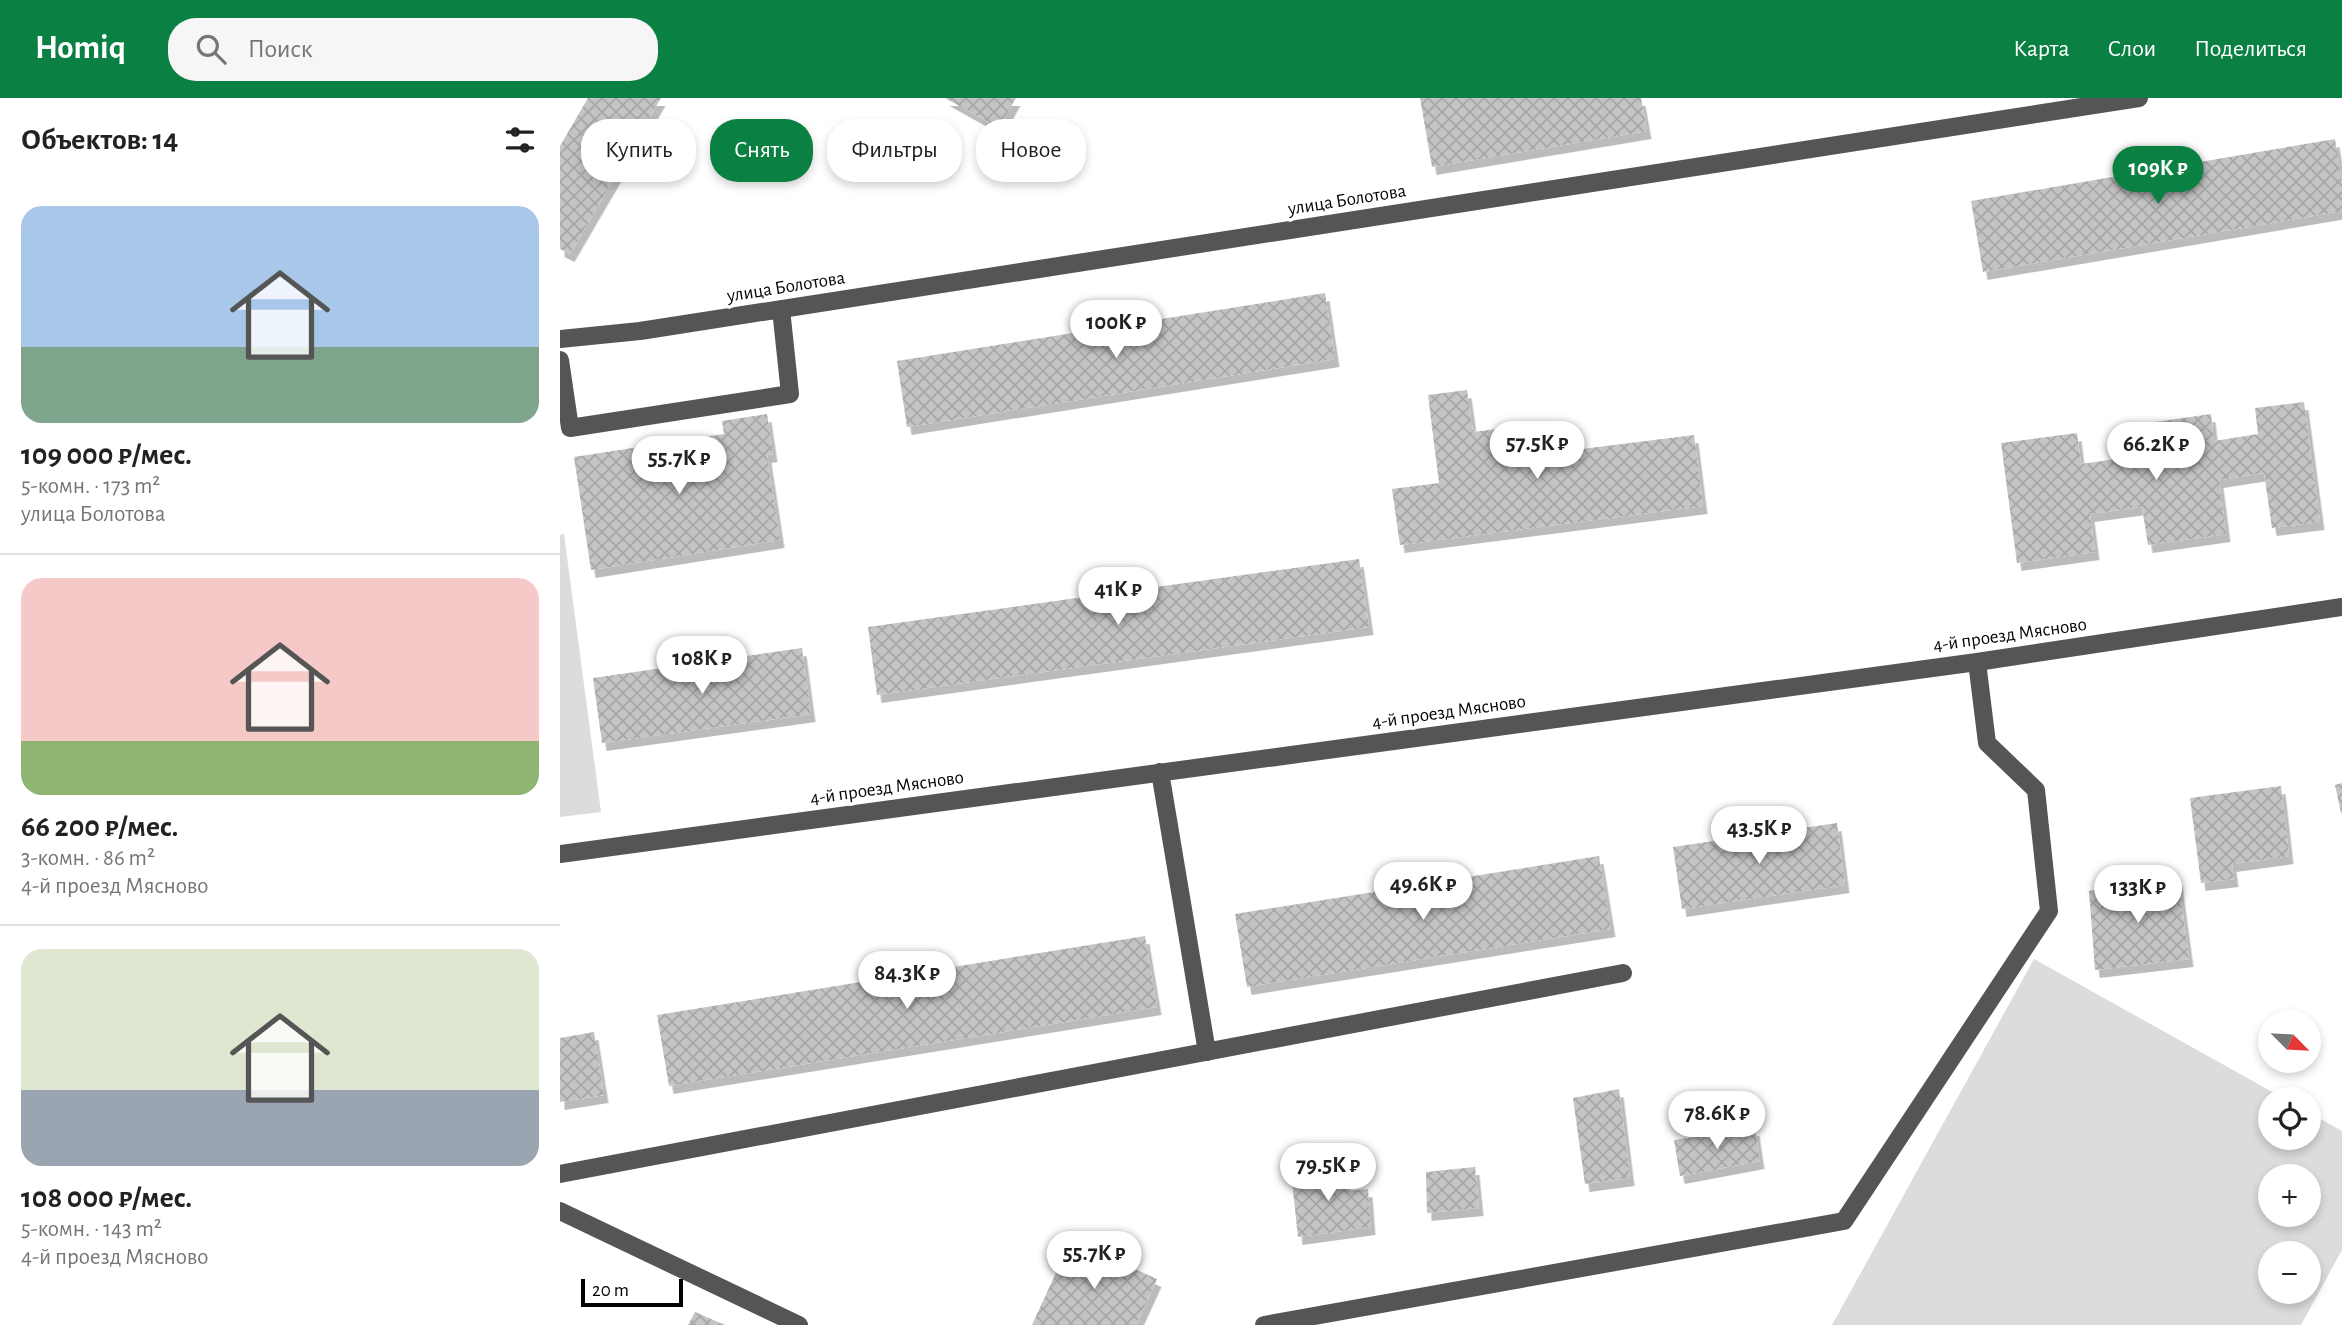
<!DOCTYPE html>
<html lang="ru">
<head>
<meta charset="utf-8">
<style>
	:root { --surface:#fff; --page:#f6f6f6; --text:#222; --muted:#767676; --line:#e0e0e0; --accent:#0b8043 }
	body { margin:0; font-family:"Alegreya Sans",sans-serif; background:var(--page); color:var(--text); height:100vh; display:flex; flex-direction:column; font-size:26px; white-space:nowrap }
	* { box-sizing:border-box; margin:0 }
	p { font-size:23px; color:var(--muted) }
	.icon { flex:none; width:38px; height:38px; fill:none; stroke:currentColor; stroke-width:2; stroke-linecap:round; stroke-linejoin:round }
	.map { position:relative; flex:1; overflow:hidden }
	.sheet { display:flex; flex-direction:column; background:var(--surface); width:560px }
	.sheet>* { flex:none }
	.top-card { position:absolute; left:21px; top:21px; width:665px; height:63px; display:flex; gap:14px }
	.needle { width:46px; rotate:114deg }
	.tools { position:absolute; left:1698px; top:912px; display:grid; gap:14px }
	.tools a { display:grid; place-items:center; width:63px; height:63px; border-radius:50%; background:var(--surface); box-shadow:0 4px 10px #0003; font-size:35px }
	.scale { position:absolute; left:21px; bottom:18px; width:102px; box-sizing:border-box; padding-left:7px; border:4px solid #000; border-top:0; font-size:19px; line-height:24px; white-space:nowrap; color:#000; -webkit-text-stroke:5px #fff; paint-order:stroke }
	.price { position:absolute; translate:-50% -60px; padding:0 16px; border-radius:24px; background:#fff; color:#222; font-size:23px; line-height:46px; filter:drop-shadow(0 2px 4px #0008) }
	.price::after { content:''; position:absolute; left:50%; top:42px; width:21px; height:16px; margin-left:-10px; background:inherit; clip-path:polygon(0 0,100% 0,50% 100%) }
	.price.active { background:var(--accent); color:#fff }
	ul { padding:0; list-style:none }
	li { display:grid; align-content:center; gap:14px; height:371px; padding:0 21px }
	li+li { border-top:2px solid var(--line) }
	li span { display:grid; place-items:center; height:217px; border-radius:21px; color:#555 }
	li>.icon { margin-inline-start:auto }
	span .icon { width:126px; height:126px; fill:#fffc; stroke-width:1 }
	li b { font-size:30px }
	h2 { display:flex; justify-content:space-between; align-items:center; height:84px; padding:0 21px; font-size:30px }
	.chip { padding:0 24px; border-radius:28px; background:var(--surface); box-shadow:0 4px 10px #0003; font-size:24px; line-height:63px }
	.chip.active { background:var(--accent); color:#fff }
	header { display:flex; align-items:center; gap:42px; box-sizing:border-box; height:98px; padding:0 35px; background:var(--accent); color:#fff }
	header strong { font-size:33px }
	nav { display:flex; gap:38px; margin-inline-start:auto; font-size:24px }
	.search { width:490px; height:63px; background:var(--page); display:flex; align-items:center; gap:18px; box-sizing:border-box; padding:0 24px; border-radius:28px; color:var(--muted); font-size:26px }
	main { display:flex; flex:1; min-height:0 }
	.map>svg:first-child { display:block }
	.grass { fill:#dcdcdc; fill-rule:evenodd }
	.building { fill:url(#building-cross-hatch); filter:url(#shadow) }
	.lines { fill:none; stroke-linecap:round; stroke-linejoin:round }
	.minor { stroke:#555; stroke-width:18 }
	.labels { text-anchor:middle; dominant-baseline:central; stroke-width:7; stroke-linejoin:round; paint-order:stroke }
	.street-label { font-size:19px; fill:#000; stroke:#fff }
</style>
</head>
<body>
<header>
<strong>Homiq</strong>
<div class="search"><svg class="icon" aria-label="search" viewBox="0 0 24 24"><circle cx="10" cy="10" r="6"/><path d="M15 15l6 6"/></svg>Поиск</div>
<nav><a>Карта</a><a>Слои</a><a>Поделиться</a></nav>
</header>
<main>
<section class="sheet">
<h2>Объектов: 14<svg class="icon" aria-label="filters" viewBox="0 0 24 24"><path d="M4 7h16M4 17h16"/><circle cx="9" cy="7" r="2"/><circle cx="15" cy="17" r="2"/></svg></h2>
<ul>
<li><span style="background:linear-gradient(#a9c7e8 65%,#7fa58c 0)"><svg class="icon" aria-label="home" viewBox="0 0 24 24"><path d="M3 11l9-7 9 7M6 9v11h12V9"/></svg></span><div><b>109 000 ₽/мес.</b><p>5-комн. · 173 m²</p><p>улица Болотова</p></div></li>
<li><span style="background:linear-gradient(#f6c9c9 75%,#8fb573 0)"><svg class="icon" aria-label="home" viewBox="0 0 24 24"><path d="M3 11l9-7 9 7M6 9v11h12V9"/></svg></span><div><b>66 200 ₽/мес.</b><p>3-комн. · 86 m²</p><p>4-й проезд Мясново</p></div></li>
<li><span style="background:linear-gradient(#dfe7d0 65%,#9aa5b1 0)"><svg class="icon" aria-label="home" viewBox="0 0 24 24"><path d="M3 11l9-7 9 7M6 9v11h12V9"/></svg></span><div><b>108 000 ₽/мес.</b><p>5-комн. · 143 m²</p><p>4-й проезд Мясново</p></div></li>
</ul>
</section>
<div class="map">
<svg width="1782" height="1227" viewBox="0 0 1782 1227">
	<defs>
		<pattern id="building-cross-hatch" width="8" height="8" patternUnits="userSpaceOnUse" patternTransform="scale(1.75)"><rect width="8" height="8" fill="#c4c4c4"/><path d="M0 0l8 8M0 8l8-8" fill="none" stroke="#a7a7a7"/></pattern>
		<filter id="shadow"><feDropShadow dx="4.5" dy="8" stdDeviation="0" flood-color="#0004"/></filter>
	</defs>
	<rect width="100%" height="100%" fill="#fff"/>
	<path class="grass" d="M4,436l37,278 -41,5v-282z
		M1474,861l251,140h-15v39h38v-26l34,19v119l-41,75h-469zM1710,1078h38v38h-38zM1710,1155h38v39h-38z"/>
	<path class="building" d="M28,0h73l-91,156 -10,-5v-103z
		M385,0h71l-17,30z
		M860,0h221l6,33 -215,36z
		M1775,41l7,44v28l-359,61 -12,-71z
		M765,195l10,66 -428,68 -10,-66z
		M907,292l6,42 49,-6 4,30 168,-21 9,71 -303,39 -8,-56 47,-6 -11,-88z
		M1744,304l16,120 -48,6 -8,-55 -45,7 7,54 -78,11 -6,-38 -52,7 5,38 -78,11 -16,-120 76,-10 4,31 57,-8 -4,-31 77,-11 3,27 44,-7 -3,-26z
		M207,316l6,40 -6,1 13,85 -189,30 -17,-113 150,-23 -2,-13z
		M799,461l10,68 -492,68 -9,-68z
		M242,550l9,66 -209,29 -9,-65z
		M1782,685v30h-1l-6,-28z
		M1721,688l8,70 -57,8 2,15 -33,4 -11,-85z
		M1277,725l8,62 -163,24 -9,-62z
		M1039,758l12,73 -364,58 -12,-73z
		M1618,780l11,81 -94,11 -6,-79z
		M585,838l12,71 -488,79 -12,-71z
		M34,934l10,63 -44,7v-64z
		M1059,991l11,89 -45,6 -12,-86z
		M1195,1030l5,33 -80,15 -6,-36z
		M783,1068l4,25 21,-2 3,38 -73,10 -7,-65z
		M915,1069l4,41 -52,5 -1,-41z
		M511,1142l86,39 -21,46h-104z
		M135,1214l30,13h-37z"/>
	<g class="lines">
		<path class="minor" d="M0,241l80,-8 1499,-233
			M0,262l10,68 220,-34 -9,-85
			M600,674l47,280
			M0,756l1417,-192 365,-55
			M0,1076l1063,-201
			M0,1113l239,114
			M704,1227l580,-104 205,-310 -13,-121 -49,-47 -10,-81"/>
	</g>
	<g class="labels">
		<g class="street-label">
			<text transform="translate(787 102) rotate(-9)">улица Болотова</text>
			<text transform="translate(226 189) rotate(-9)">улица Болотова</text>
			<text transform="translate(1450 537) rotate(-8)">4-й проезд Мясново</text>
			<text transform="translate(889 614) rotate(-8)">4-й проезд Мясново</text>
			<text transform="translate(327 690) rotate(-8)">4-й проезд Мясново</text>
		</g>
	</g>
</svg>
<div class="tools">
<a><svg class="needle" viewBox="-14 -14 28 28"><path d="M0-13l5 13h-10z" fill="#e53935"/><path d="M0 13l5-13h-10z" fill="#767676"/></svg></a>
<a><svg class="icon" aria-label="locate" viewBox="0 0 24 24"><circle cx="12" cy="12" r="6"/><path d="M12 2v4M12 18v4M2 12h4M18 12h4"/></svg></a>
<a>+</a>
<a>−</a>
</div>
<div class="scale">20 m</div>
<b class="price active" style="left:1598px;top:108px">109K ₽</b>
<b class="price" style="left:556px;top:262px">100K ₽</b>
<b class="price" style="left:977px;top:383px">57.5K ₽</b>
<b class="price" style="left:1596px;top:384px">66.2K ₽</b>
<b class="price" style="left:119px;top:398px">55.7K ₽</b>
<b class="price" style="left:558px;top:529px">41K ₽</b>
<b class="price" style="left:142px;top:598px">108K ₽</b>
<b class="price" style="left:1199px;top:768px">43.5K ₽</b>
<b class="price" style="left:863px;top:824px">49.6K ₽</b>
<b class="price" style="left:1578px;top:827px">133K ₽</b>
<b class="price" style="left:347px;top:913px">84.3K ₽</b>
<b class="price" style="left:1157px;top:1053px">78.6K ₽</b>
<b class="price" style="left:768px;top:1105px">79.5K ₽</b>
<b class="price" style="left:534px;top:1193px">55.7K ₽</b>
<div class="top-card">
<a class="chip">Купить</a>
<a class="chip active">Снять</a>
<a class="chip">Фильтры</a>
<a class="chip">Новое</a>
</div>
</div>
</main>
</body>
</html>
